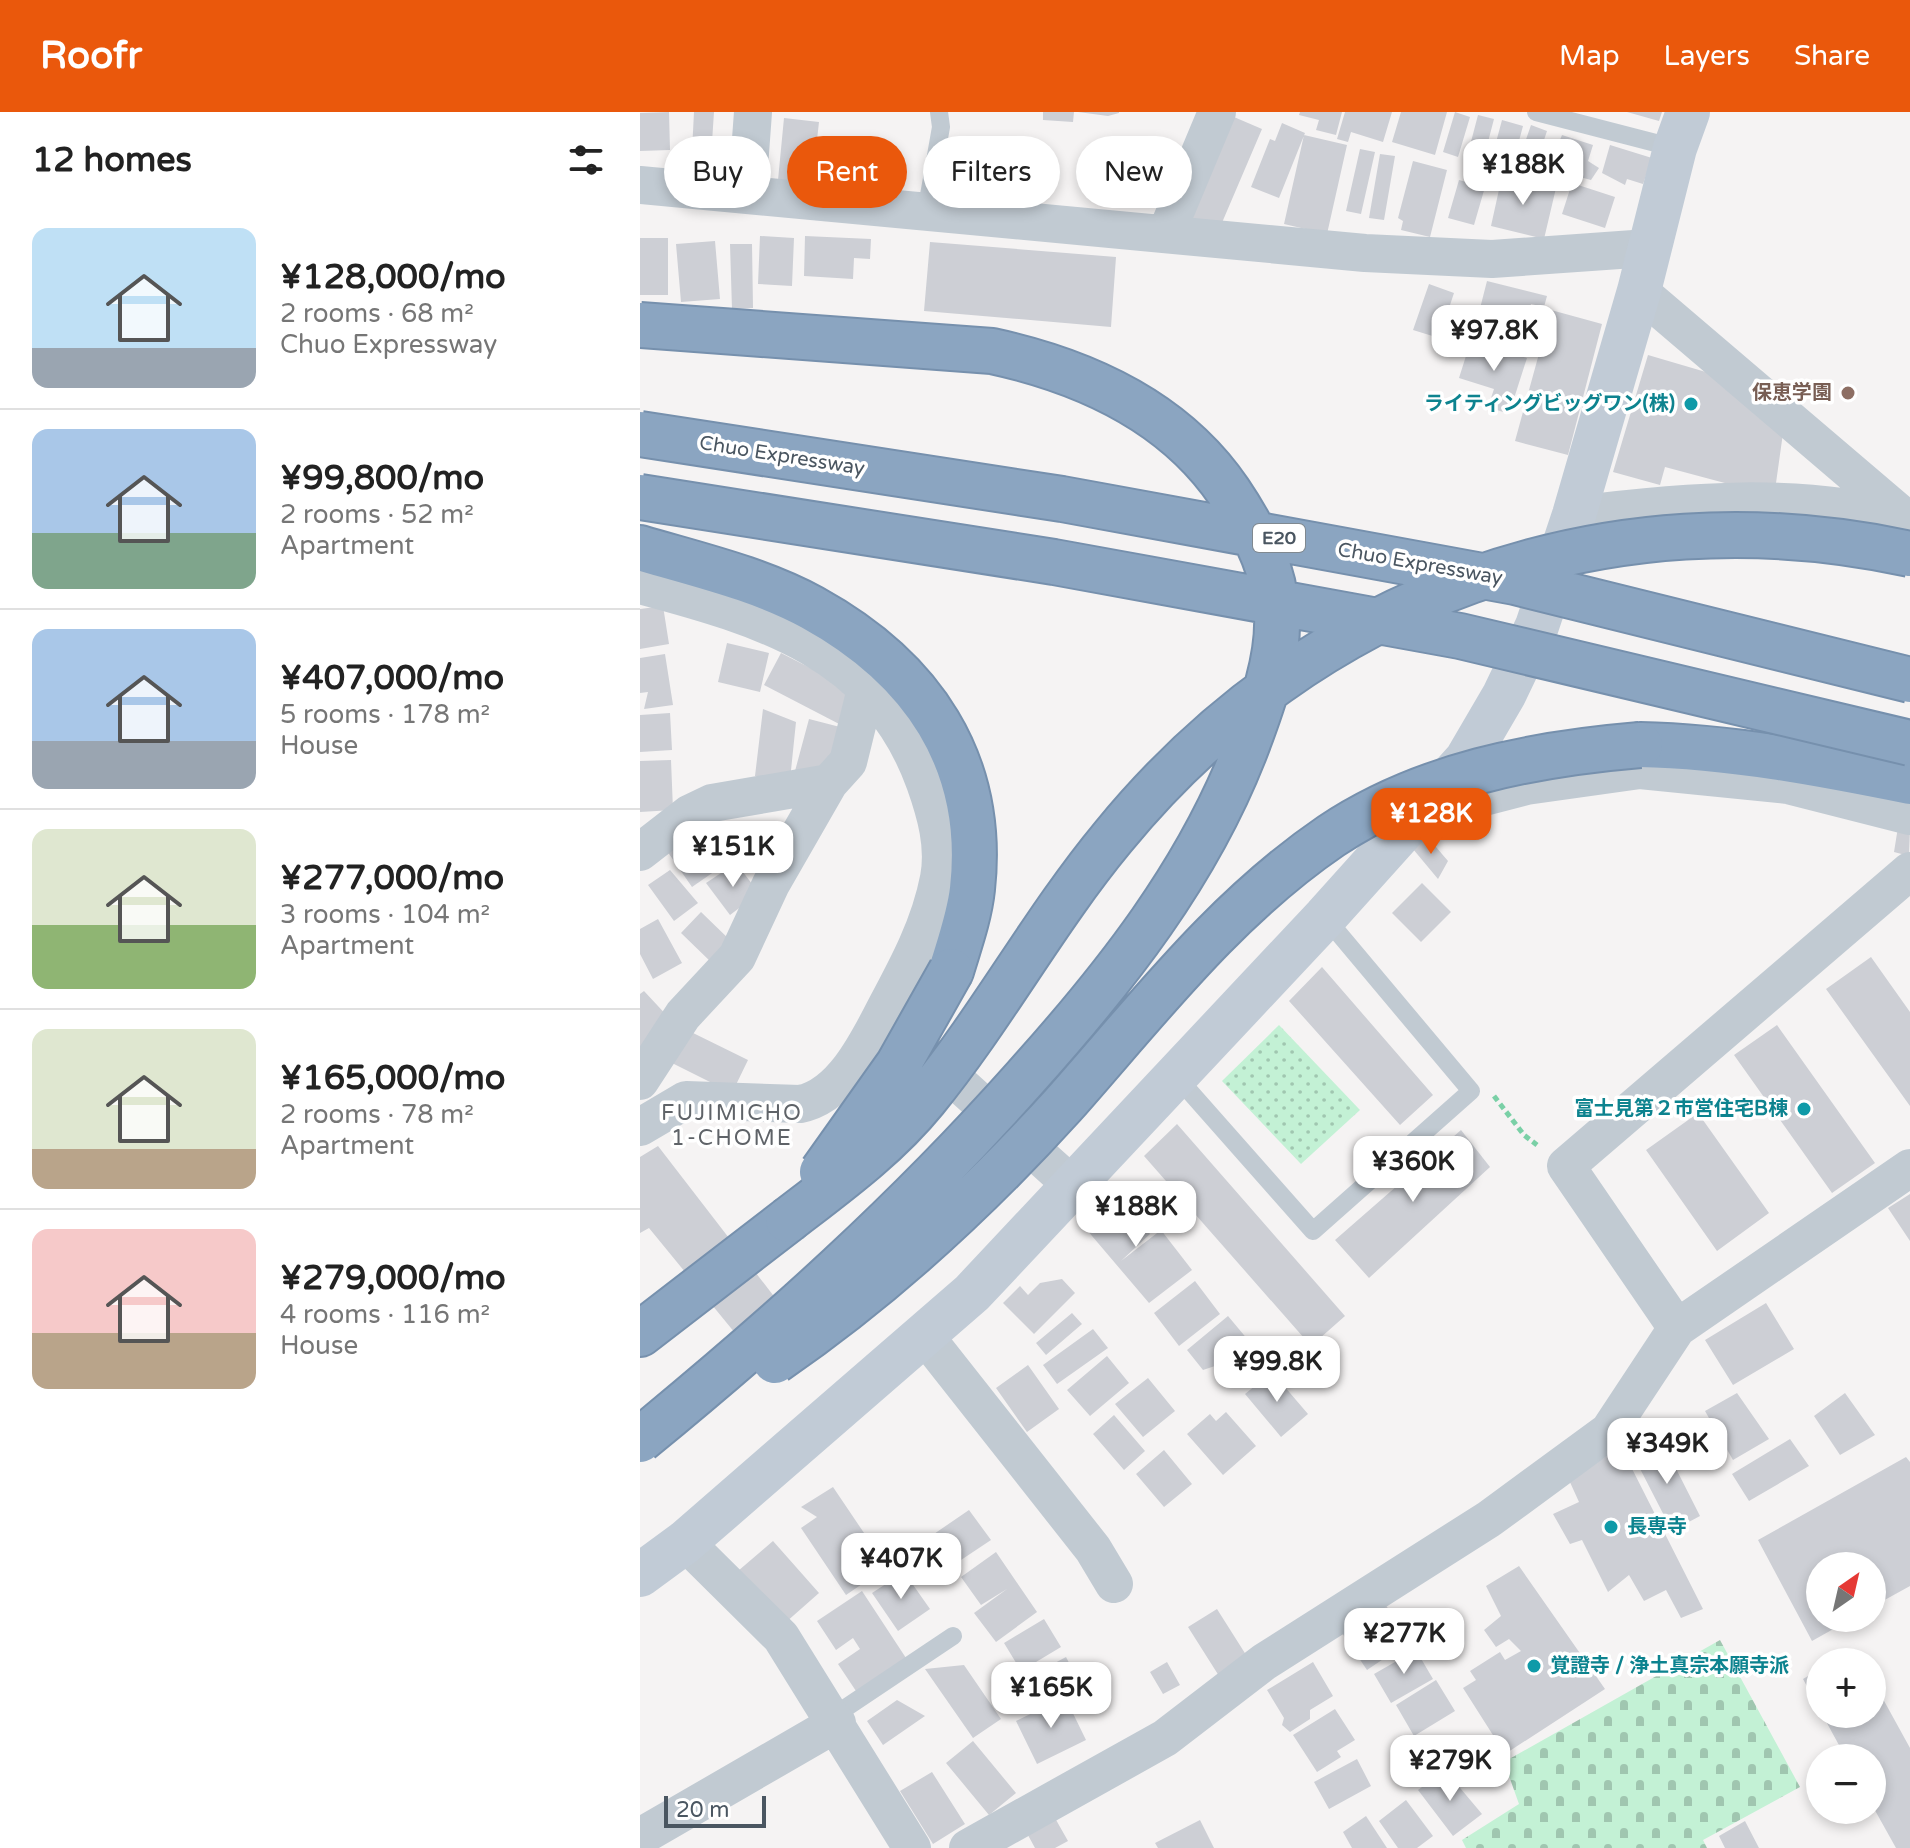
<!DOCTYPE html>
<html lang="en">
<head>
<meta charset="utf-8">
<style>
	:root { --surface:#fff; --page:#f6f6f6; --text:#222; --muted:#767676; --line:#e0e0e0; --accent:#ea580c }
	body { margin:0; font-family:"Varela Round","Noto Sans JP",sans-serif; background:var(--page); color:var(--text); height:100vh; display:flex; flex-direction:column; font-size:30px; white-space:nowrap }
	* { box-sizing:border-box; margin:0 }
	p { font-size:26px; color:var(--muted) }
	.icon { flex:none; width:44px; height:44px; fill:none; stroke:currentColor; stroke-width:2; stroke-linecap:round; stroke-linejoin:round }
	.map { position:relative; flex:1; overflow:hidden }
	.side { display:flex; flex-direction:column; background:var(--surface); width:640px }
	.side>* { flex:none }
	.guide { position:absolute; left:24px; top:24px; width:760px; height:72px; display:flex; gap:16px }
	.needle { width:52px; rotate:34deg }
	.buttons { position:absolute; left:1166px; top:1440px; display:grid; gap:16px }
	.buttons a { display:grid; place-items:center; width:80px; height:80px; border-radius:50%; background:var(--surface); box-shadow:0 4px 12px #0003; font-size:40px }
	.scale { position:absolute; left:24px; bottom:20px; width:102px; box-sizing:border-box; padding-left:8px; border:4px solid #4a5661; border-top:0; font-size:22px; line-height:28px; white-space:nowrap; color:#4a5661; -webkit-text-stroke:6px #fff; paint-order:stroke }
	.price { position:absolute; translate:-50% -68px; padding:0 18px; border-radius:16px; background:#fff; color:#222; font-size:26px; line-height:52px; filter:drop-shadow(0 2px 4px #0008) }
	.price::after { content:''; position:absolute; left:50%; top:48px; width:24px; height:18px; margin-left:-12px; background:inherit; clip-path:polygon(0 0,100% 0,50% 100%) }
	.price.on { background:var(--accent); color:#fff }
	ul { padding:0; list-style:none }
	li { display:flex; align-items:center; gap:24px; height:200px; padding:0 32px }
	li+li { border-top:2px solid var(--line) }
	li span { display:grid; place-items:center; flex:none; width:224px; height:160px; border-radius:16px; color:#555 }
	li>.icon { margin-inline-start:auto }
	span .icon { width:96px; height:96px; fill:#fffc; stroke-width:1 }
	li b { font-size:34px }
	h2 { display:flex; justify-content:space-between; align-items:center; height:96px; padding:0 32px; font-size:34px }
	.chip { padding:0 28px; border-radius:36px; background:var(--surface); box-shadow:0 4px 12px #0003; font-size:28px; line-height:72px }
	.chip.on { background:var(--accent); color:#fff }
	header { display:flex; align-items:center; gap:48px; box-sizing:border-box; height:112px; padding:0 40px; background:var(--accent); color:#fff }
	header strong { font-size:38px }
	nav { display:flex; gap:44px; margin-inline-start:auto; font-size:28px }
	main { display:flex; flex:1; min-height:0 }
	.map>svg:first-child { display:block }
	.cemetery { fill:url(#cemetery-stones) }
	.park { fill:url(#park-dots) }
	.building { fill:#cdcfd5 }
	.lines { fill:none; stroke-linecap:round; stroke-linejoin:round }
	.highway-casing { stroke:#7690ad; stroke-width:48 }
	.path { stroke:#7ad0a6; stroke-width:5; stroke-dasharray:6 4; stroke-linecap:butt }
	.lane { stroke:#c1cad2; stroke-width:18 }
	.street { stroke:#c1cad2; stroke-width:38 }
	.secondary { stroke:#c1cbd6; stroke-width:44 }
	.highway { stroke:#8ba5c1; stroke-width:44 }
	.highway-bridge-casing { stroke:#7690ad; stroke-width:48; stroke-linecap:butt }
	.highway-bridge { stroke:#8ba5c1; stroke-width:44 }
	.education-dot { fill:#8d6e63; stroke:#fff; stroke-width:3 }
	.culture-dot { fill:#0f9aa8; stroke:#fff; stroke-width:3 }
	.labels { text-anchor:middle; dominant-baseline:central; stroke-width:7; stroke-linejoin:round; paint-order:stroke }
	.shield { fill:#fff; stroke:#808990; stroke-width:2 }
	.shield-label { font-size:18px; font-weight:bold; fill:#4a5661 }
	.education-label { font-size:20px; font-weight:bold; fill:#785e54; stroke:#fff; text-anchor:end }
	.culture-label { font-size:20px; font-weight:bold; fill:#0d838f; stroke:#fff; text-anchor:end }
	.street-label { font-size:20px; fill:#4a5661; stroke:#fff }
	.neighbourhood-label { font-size:22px; letter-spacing:2px; fill:#5f6368; stroke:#fff }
</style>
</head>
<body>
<header>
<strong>Roofr</strong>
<nav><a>Map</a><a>Layers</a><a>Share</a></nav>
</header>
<main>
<section class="side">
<h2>12 homes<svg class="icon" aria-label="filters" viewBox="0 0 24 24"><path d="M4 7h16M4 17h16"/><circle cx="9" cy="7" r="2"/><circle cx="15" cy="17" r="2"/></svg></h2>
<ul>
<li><span style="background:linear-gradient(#bfe0f5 75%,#9aa5b1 0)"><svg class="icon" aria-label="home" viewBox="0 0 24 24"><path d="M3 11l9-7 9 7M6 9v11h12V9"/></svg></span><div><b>¥128,000/mo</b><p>2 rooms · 68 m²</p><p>Chuo Expressway</p></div></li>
<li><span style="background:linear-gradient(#a9c7e8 65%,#7fa58c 0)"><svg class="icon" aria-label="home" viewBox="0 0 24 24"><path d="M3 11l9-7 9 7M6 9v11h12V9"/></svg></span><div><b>¥99,800/mo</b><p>2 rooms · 52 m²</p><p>Apartment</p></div></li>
<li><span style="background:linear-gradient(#a9c7e8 70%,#9aa5b1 0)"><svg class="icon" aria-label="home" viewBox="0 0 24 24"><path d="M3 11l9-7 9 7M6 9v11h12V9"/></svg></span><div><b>¥407,000/mo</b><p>5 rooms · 178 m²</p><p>House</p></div></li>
<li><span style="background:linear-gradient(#dfe7d0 60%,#8fb573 0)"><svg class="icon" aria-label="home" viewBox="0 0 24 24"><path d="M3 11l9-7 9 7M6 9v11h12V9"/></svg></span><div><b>¥277,000/mo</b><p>3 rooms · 104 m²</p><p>Apartment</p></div></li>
<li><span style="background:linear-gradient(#dfe7d0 75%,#b9a48a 0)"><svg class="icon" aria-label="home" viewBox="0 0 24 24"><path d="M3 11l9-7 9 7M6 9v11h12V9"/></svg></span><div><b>¥165,000/mo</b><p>2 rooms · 78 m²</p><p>Apartment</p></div></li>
<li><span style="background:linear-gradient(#f6c9c9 65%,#b9a48a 0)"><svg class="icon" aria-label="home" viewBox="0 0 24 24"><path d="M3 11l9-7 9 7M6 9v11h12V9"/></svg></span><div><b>¥279,000/mo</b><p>4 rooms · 116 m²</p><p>House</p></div></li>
</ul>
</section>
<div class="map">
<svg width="1270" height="1736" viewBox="0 0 1270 1736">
	<defs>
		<pattern id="cemetery-stones" width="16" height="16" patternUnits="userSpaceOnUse" patternTransform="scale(2)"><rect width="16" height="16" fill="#c3f1d5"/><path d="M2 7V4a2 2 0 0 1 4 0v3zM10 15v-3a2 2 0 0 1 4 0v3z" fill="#a0c6b0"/></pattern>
		<pattern id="park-dots" width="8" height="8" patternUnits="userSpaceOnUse" patternTransform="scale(2)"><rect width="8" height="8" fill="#c3f1d5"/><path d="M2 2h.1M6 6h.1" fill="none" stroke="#a0c6b0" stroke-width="1.8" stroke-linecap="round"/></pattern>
	</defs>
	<rect width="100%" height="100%" fill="#f5f3f3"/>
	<path class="cemetery" d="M1080,1528l80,147 -97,53 4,8h-241l-4,-8 57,-36 -15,-42z"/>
	<path class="park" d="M639,913l81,85 -59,54 -79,-83z"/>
	<path class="building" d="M29,0l1,38 -30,1v-38z
		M54,0h20l-4,60 -19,-1z
		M403,0h31l-1,10 -30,-2z
		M438,0h41v1l-11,3z
		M660,0h42l-6,23 -20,-5 3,-10 -20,-5z
		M705,0h47l-9,30 -32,-10 -3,10 -11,-3z
		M761,0h46l-12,43 -43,-13z
		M815,0l15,5 -12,40 -15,-5z
		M987,0h35l-3,9z
		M838,3l16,4 -11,42 -16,-4z
		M594,5l28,12 -41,96 -31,-5z
		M144,6l35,4 -7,62 -34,-4z
		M862,8l21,6 -11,41 -21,-6z
		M642,11l23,10 -26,65 -28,-11 19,-48 5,2z
		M891,13l16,6 -15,45 -17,-5z
		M664,23l43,10 -20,89 -43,-10z
		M922,23l31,10 -5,16 11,7 -8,12 -41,-11 4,-13 4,1 5,-6 -6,-4z
		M970,33l42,13 -9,26 -16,-5 -2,6 -23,-12z
		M508,34l35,16 -15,34 -35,-15z
		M720,37l15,3 -14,62 -15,-3z
		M740,42l15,2 -11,64 -15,-2z
		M773,49l34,9 -17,67 -29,-7 2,-9 -5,-3z
		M862,64l54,12 -12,51 -53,-13z
		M819,68l26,7 -11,38 -26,-7z
		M932,71l43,14 -10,31 -43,-14z
		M120,124l34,2 -2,48 -34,-2z
		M165,124l66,3 -1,20 -16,-1 -1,21 -49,-3z
		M0,126h28v57h-28z
		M75,129l5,58 -39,3 -5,-58z
		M290,130l186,15 -5,70 -187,-16z
		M90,132h22l1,64 -21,1z
		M847,169l60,15 -3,11 -13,-3 -8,32 -47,-12z
		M789,172l25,9 -15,45 -26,-8z
		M911,198l51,14 -34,131 -53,-14z
		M831,228l56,18 -18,56 -21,-7 6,-18 -35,-11z
		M1008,243l68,20 67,58 -7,50 -40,3 -71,-19 -5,18 -47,-13z
		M23,494l6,38 -29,5v-40z
		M87,531l42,10 -9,39 -42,-10z
		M141,541l78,40 -16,33 -79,-41z
		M25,542l8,51 -29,4 4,-17 -8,1v-35z
		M123,597l33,13 -6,58 -35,-4z
		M30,601l2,37 -32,2v-37z
		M169,607l31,8 -7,38 -38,6z
		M31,648l2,50 -33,2v-51z
		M67,711l24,37 -39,27 -25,-36z
		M1258,715l12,2 -1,27 -15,-4z
		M784,721l24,28 -10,18 -25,-30z
		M96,751l23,30 -29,22 -24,-32z
		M30,758l28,33 -24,18 -26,-36z
		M782,771l29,29 -30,30 -29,-29z
		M61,800l31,30 -20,21 -31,-30z
		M18,807l24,44 -29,16 -13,-25v-25z
		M1231,845l39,55v94l-84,-117z
		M682,855l111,128 -33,30 -111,-124z
		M4,879l27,29 -31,29v-55z
		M1137,913l98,138 -43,30 -98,-138z
		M49,919l59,29 -16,33 -60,-30z
		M1058,1001l71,100 -52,38 -71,-101z
		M537,1012l168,192 -34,30 -167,-190z
		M821,1018l29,37 -121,111 -34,-38z
		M18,1034l118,153 -41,34 -86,-105 -9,5v-76z
		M477,1082l33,40 -29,27 40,-31 31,40 -43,33 -68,-80z
		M1270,1082v47l-22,-33z
		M422,1167l13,14 -41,41 -31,-31 17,-17 8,9 12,-12z
		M555,1169l25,33 -41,32 -25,-33z
		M1126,1191l28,46 -61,36 -28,-45z
		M432,1201l10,11 -36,31 -10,-12z
		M588,1204l36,43 -30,25 -16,-19 -15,5 -16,-20z
		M453,1217l15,19 -51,36 -14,-19z
		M467,1244l22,27 -39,33 -23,-26z
		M388,1253l31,44 -32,23 -31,-44z
		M632,1260l36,42 -27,23 -36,-43z
		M508,1266l27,33 -32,26 -28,-33z
		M1097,1281l32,46 -36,21 -28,-49z
		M1205,1281l30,42 -35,20 -26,-39z
		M586,1300l30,34 -33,29 -36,-41 23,-20 6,7z
		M474,1303l31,36 -21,19 -31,-36z
		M1150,1327l19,27 -60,35 -17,-27z
		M1022,1329l38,75 -28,15 -39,-76z
		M981,1335l82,162 -22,9 -15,-28 -22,11 -15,-26 -21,17 -26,-52 -12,4 -17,-30 26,-12 -10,-22z
		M524,1338l28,34 -28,23 -28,-33z
		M1266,1345l4,5v124l-38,21v-41h-52v52h33l-41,23 -54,-101z
		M193,1375l54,80 -41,28 -45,-67 16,-11 -16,-10z
		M329,1398l22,30 -33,22 -14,-8 -19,13 -13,-18z
		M133,1429l46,52 -34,30 -47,-52z
		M356,1440l41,60 -41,30 -22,-29 33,-24 -26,16 -20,-28z
		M879,1454l86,123 -100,65 -42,-66 13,-8 -6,-9 30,-19 5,8 16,-9 -12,-12 -13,8 -12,-17 17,-14 -15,-30z
		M264,1460l26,37 -32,22 -26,-38z
		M222,1479l44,67 -50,33 -18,-27 22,-15 -7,-11 -17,12 -19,-29z
		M743,1489l27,40 -43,29 -27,-40z
		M577,1497l31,49 -29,18 -31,-49z
		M404,1507l17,28 -40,24 -17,-28z
		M1215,1537l7,13h-29z
		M776,1538l17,29 -42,24 -17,-29z
		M426,1545l13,25 -55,30 -3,-11 16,-19 -1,-9z
		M527,1550l13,23 -17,9 -13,-22z
		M673,1550l20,34 -23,14v9l-20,13 -8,-7 2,-7 -17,-28z
		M324,1553l37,54 -28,19 -48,-69z
		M1180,1557v41l-17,-31z
		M1232,1567l38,69v100h-14l-24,-43v-47h-26l-24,-44h50z
		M796,1568l19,31 -41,25 -18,-31z
		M425,1585l21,43 -49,24 -21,-43z
		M257,1588l28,16 -42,29 -16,-24z
		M695,1597l20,31 -18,11 4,6 -24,15 -24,-37z
		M333,1629l43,52 -27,22 -43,-52z
		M717,1647l14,27 -42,23 -15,-27z
		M805,1658l37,44 -29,22 -35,-46z
		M292,1660l33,52 -32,20 -33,-53z
		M766,1688l27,36 -16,12h-19l-19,-27z
		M411,1699l17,30 -13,7h-20l-12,-22z
		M726,1704l21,32h-35l-9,-16z
		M560,1708l14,28h-56l-3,-5z
		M1105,1709l14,27h-34l-6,-12z"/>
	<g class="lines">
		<defs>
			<path id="highway" d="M0,436c57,17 119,31 172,60 109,60 174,153 160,281 -3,28 -13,55 -21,82
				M1000,633c92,2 180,19 270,37
				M0,1222l148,-114"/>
		</defs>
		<use href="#highway" class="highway-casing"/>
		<path class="path" d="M854,984l30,39 13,10"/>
		<path class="lane" d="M896,0l139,36
			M286,100l15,-85 -2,-15
			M536,964l137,155 158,-140 -146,-174
			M192,1605l121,-81"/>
		<path class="street" d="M0,73l725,68 127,6 156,-11
			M107,82l6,-82
			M526,122l51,-122
			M999,179l266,227
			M934,403c111,-14 225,-24 335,5
			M0,473c123,33 238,66 285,198 11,31 20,63 14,95 -9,47 -31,88 -53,129 -18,35 -44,89 -86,97l-114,-4 -46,27
			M778,702l108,-28 114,-16 148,15 122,31
			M0,740l49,-38 23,-11 117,-20 19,-21 18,-73
			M284,940l149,134
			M0,969l43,-66 54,-58 34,-73 58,-101
			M1037,1216l-111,-162 344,-295
			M285,1224l168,213 21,35
			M45,1430l96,95 131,211
			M0,1725l197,-114
			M328,1736l197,-110 99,-76 225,-143 120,-88 68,-103 233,-160"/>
		<path class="secondary" d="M0,1463l45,-33 287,-249 353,-376 141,-157 38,-65 33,-69 37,-111 65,-224 36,-143 13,-36"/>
		<use href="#highway" class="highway"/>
		<defs>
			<path id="highway-bridge" d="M0,213l352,26c92,20 182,60 237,141 25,37 46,78 48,123 2,44 -15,90 -30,130 -48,127 -132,233 -222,333 -120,135 -246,248 -385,362
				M0,322l422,65 453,83 395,98
				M0,385l414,65 406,74 450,107
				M182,1060l76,-107 53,-94
				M148,1108c48,-37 98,-73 137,-121 68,-83 119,-179 188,-262 196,-240 493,-349 797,-283
				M135,1249c106,-73 202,-161 288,-256 85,-96 161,-196 268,-269 91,-61 202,-82 309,-91"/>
		</defs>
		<use href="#highway-bridge" class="highway-bridge-casing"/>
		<use href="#highway-bridge" class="highway-bridge"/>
	</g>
	<circle class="education-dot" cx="1208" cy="281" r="8"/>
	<g class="culture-dot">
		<circle cx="1051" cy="292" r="8"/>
		<circle cx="1164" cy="997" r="8"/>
		<circle cx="971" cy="1415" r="8"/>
		<circle cx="894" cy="1554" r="8"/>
	</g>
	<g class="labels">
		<rect class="shield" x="613" y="412" width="52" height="28" rx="6"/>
		<g class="shield-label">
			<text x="639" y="426">E20</text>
		</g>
		<g class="education-label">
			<text x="1192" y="281">保恵学園</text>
		</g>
		<g class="culture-label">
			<text x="1035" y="292">ライティングビッグワン(株)</text>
			<text x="1148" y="997">富士見第２市営住宅B棟</text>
			<text x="987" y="1415" text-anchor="start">長専寺</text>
			<text x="910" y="1554" text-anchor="start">覚證寺 / 浄土真宗本願寺派</text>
		</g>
		<g class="street-label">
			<text transform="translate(142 344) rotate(9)">Chuo Expressway</text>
			<text transform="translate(780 452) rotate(10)">Chuo Expressway</text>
		</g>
		<g class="neighbourhood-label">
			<text x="92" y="1001">FUJIMICHO<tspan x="92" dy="25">1-CHOME</tspan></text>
		</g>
	</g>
</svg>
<div class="buttons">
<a><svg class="needle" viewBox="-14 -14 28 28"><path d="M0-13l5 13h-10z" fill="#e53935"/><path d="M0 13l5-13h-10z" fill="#767676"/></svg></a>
<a>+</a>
<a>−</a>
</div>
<div class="scale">20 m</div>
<b class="price" style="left:883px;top:95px">¥188K</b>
<b class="price" style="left:854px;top:261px">¥97.8K</b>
<b class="price on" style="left:791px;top:744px">¥128K</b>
<b class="price" style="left:93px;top:777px">¥151K</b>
<b class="price" style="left:773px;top:1092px">¥360K</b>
<b class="price" style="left:496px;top:1137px">¥188K</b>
<b class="price" style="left:637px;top:1292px">¥99.8K</b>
<b class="price" style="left:1027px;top:1374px">¥349K</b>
<b class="price" style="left:261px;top:1489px">¥407K</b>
<b class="price" style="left:764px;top:1564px">¥277K</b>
<b class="price" style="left:411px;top:1618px">¥165K</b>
<b class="price" style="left:810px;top:1691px">¥279K</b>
<div class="guide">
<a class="chip">Buy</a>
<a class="chip on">Rent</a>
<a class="chip">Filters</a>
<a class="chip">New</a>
</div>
</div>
</main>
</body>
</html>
